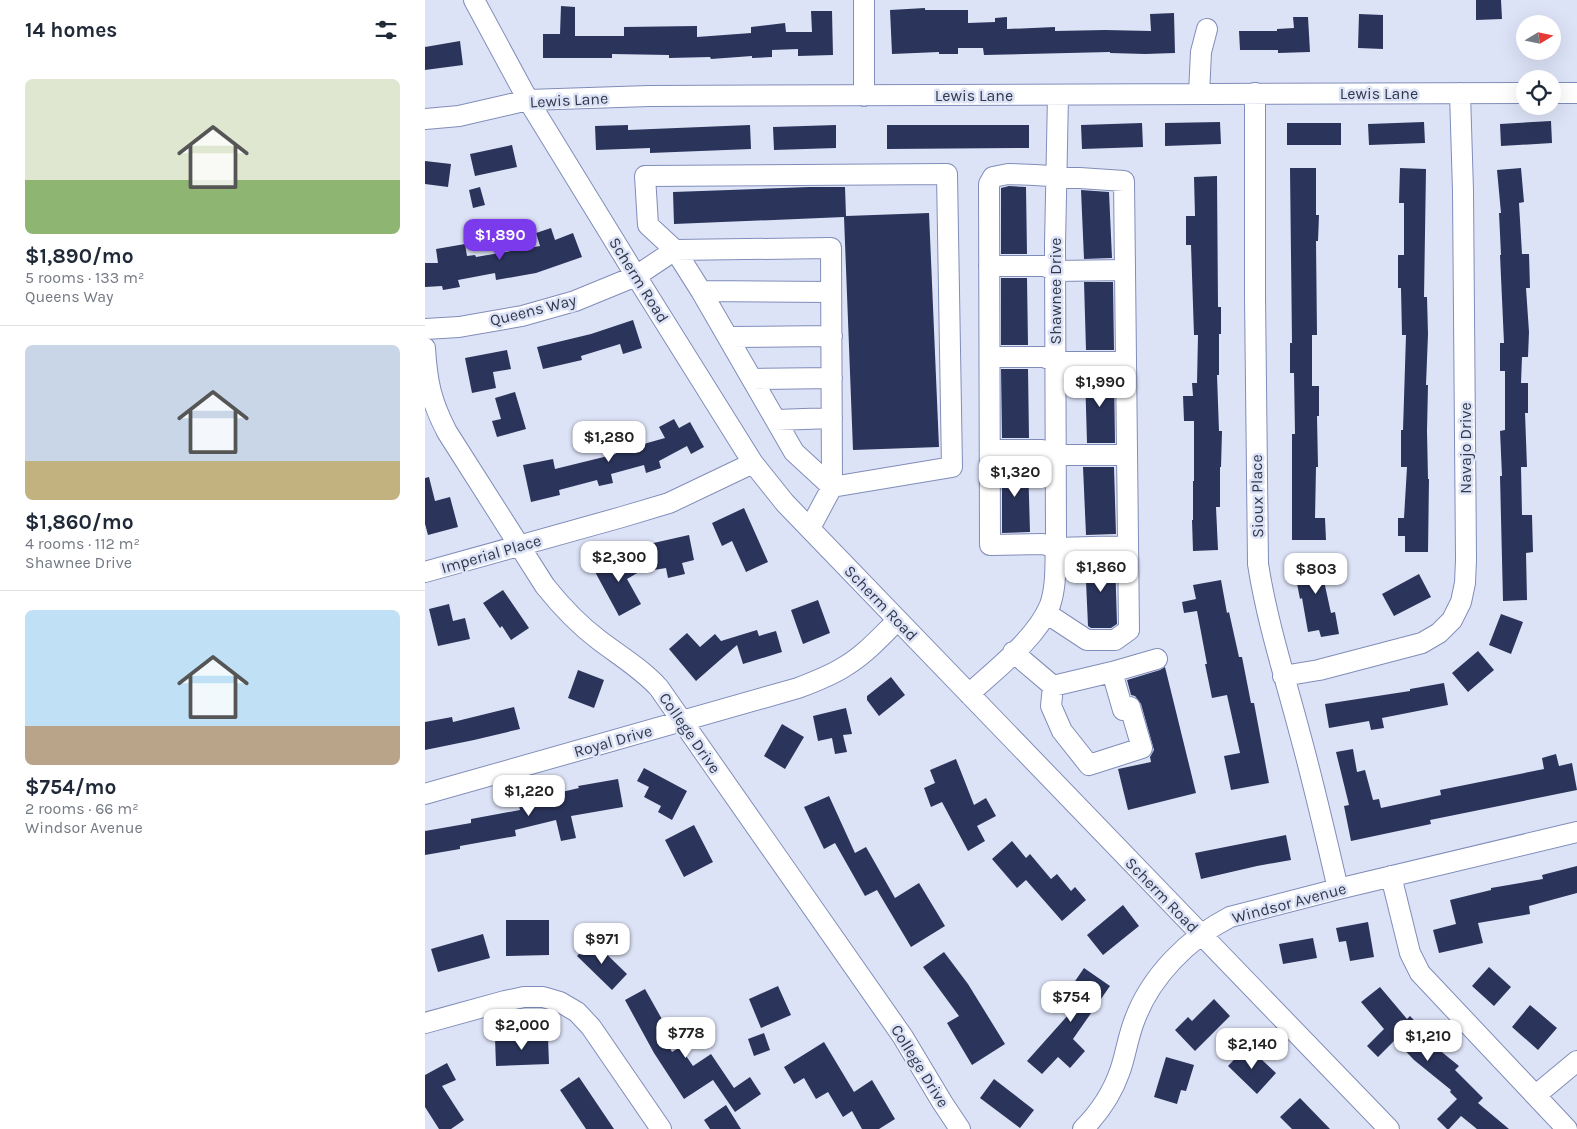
<!DOCTYPE html>
<html lang="en">
<head>
<meta charset="utf-8">
<style>
	:root { --surface:#fff; --page:#f6f6f7; --text:#1f2937; --muted:#747a83; --line:#e0e1e3; --accent:#7c3aed }
	body { margin:0; font-family:Karla,sans-serif; background:var(--page); color:var(--text); height:100vh; display:flex; flex-direction:column; font-size:19px; white-space:nowrap }
	* { box-sizing:border-box; margin:0 }
	p { font-size:16px; color:var(--muted) }
	.icon { flex:none; width:28px; height:28px; fill:none; stroke:currentColor; stroke-width:2; stroke-linecap:round; stroke-linejoin:round }
	.map { position:relative; flex:1; overflow:hidden }
	.details { display:flex; flex-direction:column; background:var(--surface); width:425px }
	.details>* { flex:none }
	.needle { width:32px; rotate:80deg }
	.fabs { position:absolute; left:1091px; top:15px; display:grid; gap:10px }
	.fabs a { display:grid; place-items:center; width:45px; height:45px; border-radius:50%; background:var(--surface); box-shadow:0 5px 20px #0002; font-size:25px }
	.price { position:absolute; translate:-50% -42px; padding:0 11px; border-radius:10px; background:#fff; color:#222; font-size:16px; line-height:32px; filter:drop-shadow(0 1px 2px #0008) }
	.price::after { content:''; position:absolute; left:50%; top:30px; width:15px; height:11px; margin-left:-8px; background:inherit; clip-path:polygon(0 0,100% 0,50% 100%) }
	.price.active { background:var(--accent); color:#fff }
	ul { padding:0; list-style:none }
	li { display:grid; align-content:center; gap:10px; height:265px; padding:0 25px }
	li+li { border-top:1px solid var(--line) }
	li span { display:grid; place-items:center; height:155px; border-radius:8px; color:#555 }
	li>.icon { margin-inline-start:auto }
	span .icon { width:90px; height:90px; fill:#fffc; stroke-width:1 }
	li b { font-size:21px }
	h2 { display:flex; justify-content:space-between; align-items:center; height:60px; padding:0 25px; font-size:21px }
	main { display:flex; flex:1; min-height:0 }
	.map>svg:first-child { display:block }
	.building { fill:#2b355b }
	.lines { fill:none; stroke-linecap:round; stroke-linejoin:round }
	.minor-casing { stroke:#808db9; stroke-width:22 }
	.minor { stroke:#fff; stroke-width:20 }
	.labels { text-anchor:middle; dominant-baseline:central; stroke-width:5; stroke-linejoin:round; paint-order:stroke }
	.street-label { font-size:16px; fill:#32384b; stroke:#dde3f7 }
</style>
</head>
<body>
<main>
<section class="details">
<h2>14 homes<svg class="icon" aria-label="filters" viewBox="0 0 24 24"><path d="M4 7h16M4 17h16"/><circle cx="9" cy="7" r="2"/><circle cx="15" cy="17" r="2"/></svg></h2>
<ul>
<li><span style="background:linear-gradient(#dfe7d0 65%,#8fb573 0)"><svg class="icon" aria-label="home" viewBox="0 0 24 24"><path d="M3 11l9-7 9 7M6 9v11h12V9"/></svg></span><div><b>$1,890/mo</b><p>5 rooms · 133 m²</p><p>Queens Way</p></div></li>
<li><span style="background:linear-gradient(#c9d6e8 75%,#c2b280 0)"><svg class="icon" aria-label="home" viewBox="0 0 24 24"><path d="M3 11l9-7 9 7M6 9v11h12V9"/></svg></span><div><b>$1,860/mo</b><p>4 rooms · 112 m²</p><p>Shawnee Drive</p></div></li>
<li><span style="background:linear-gradient(#bfe0f5 75%,#b9a48a 0)"><svg class="icon" aria-label="home" viewBox="0 0 24 24"><path d="M3 11l9-7 9 7M6 9v11h12V9"/></svg></span><div><b>$754/mo</b><p>2 rooms · 66 m²</p><p>Windsor Avenue</p></div></li>
</ul>
</section>
<div class="map">
<svg width="1152" height="1129" viewBox="0 0 1152 1129">
	<rect width="100%" height="100%" fill="#dde3f7"/>
	<path class="building" d="M1051,0h25l1,19 -26,1z
		M136,6l14,1v29h49v-9l73,-1v11l54,-4v-6l34,-4 1,9h26l-1,-21h21l1,44 -35,1v-7l-26,1v7l-20,1v-2l-41,3 -1,-2 -41,1v-3l-57,-1v4h-69v-24h17z
		M500,8v2h43v13l27,-1v-4l12,-1v12l48,-2v4l50,-1 46,1 -1,-17 24,-1 1,40 -30,1 -35,-1v-1l-126,3 -1,-7h-25v6h-19v-2l-47,2 -2,-44z
		M934,14l24,1v34l-25,-1z
		M868,17h15l2,35 -32,1v-3h-38l-1,-19h38v-2l17,-1z
		M35,41l3,24 -38,5v-23z
		M1126,121l1,22 -51,3 -1,-22z
		M795,122l1,22 -56,2v-23z
		M999,122l1,21 -56,2 -1,-21z
		M717,123l1,24 -61,2 -1,-24z
		M862,123h54v22h-54z
		M203,125v5l122,-5 1,24 -101,4v-5l-54,2 -1,-24z
		M411,125v23l-62,2 -1,-23z
		M462,125h142v23l-142,1z
		M87,145l5,22 -42,9 -5,-22z
		M0,161l26,3 -3,23 -23,-3z
		M865,168h26v47h3l-1,26h-2l1,94h-5v51h7v30h-2l1,51h-2l-1,51h10l1,22h-34v-106h3l-1,-61h-4v-30h2z
		M975,168l26,1 -2,128h3l1,37 -2,51h2l-1,46 1,48h1l-1,73h-23v-16h-7v-18h6l3,-51h-6v-37h2l3,-95h-4l-1,-47h-3v-33h6v-52h-5z
		M1096,168l3,34 -5,1 3,51h7l1,34h-4l3,44 -1,25h-6l-1,26h7v30h-3l2,54h-6l1,48h10l1,37 -7,1 1,47 -24,1 -3,-125h2l-2,-45 5,-1v-59h-5v-28h4l-4,-88h1l-2,-42h2l-4,-43z
		M792,176l1,131h3v27h-2v41h-2l2,56h3l-1,36h-1v40h-4l2,43 -25,1 -1,-31h1v-39h1v-60h-10l-1,-25h10l-1,-13h5l1,-48h-4l-3,-90h-5v-29h9l-1,-39z
		M584,186l17,1 1,67h-26v-66z
		M55,187l5,18 -12,3 -4,-18z
		M384,187h36l1,29 83,-3 10,234 -86,3 -9,-233 -170,7 -1,-32z
		M656,190l28,2 3,66 -28,1z
		M126,228l4,12 18,-7 9,24 -46,16 -40,7 -1,-7 -37,7 2,7 -17,3 -1,-4 -17,1v-24h13l-2,-14 29,-5 2,12 8,-1 1,2 64,-11 -4,-13z
		M576,278h26l1,67h-27z
		M659,282h29l1,68h-28z
		M208,320l9,28 -19,6 -3,-10 -39,12 1,4 -39,9 -6,-22 54,-13z
		M82,350l4,19 -18,3 3,16 -24,5 -7,-35z
		M576,369h27l1,69h-27z
		M660,374h29l1,69h-28z
		M90,392l11,37 -29,8 -5,-16 9,-2 -6,-21z
		M249,419l5,9 11,-6 14,25 -13,7 -4,-8 -28,15 2,7 -15,5 -2,-8 -33,9 2,9 -14,3 -2,-6 -38,10 1,5 -29,7 -8,-37 30,-6 2,10 61,-15 -1,-2 50,-14 -6,-11z
		M577,462h26l2,70 -28,1z
		M658,467h31l2,67 -30,1z
		M4,477l6,24 15,-4 8,30 -30,8 -3,-11v-46z
		M319,508l24,54 -22,10 -14,-31 -10,5 -10,-23z
		M264,535l5,25 -12,3 3,11 -17,4 -2,-10 -12,2 -5,-26z
		M202,551l12,21 -12,7 14,25 -22,12 -25,-46z
		M904,555l3,15 -10,2 9,41 4,-1 4,22 -18,3 -2,-7 -11,2 -6,-34 -2,1 -7,-36z
		M690,558l2,66 -6,4h-20l-3,-2 -3,-67z
		M994,574l12,23 -37,19 -12,-22z
		M796,580l6,33 2,-1 10,45h3l9,46h3l15,80 -38,7 -7,-34 16,-3 -13,-58 -15,3 -7,-34h2l-10,-53 -13,2 -2,-11 14,-3 -3,-14z
		M78,590l26,38 -18,12 -9,-14 -2,2 -17,-25z
		M393,600l12,33 -27,11 -12,-34z
		M24,604l4,17 12,-3 5,21 -32,7 -9,-37z
		M1076,614l22,8 -12,32 -22,-9z
		M332,630l2,6 17,-5 6,21 -39,12 -6,-19 -41,36 -27,-32 18,-16 13,14 15,-13 6,7z
		M1053,651l16,19 -26,22 -16,-19z
		M740,667l31,126 -68,17 -10,-41 33,-7 -1,-5 4,-7 -13,-46 -6,-8 -4,-1 -4,-15 33,-10z
		M153,670l26,10 -10,28 -26,-10z
		M466,677l14,18 -26,21 -12,-16v-4z
		M1019,683l4,22 -66,13 2,10 -13,2 -2,-9 -40,7 -4,-24 85,-13v-2z
		M89,707l6,22 -46,11 -49,10v-28l27,-5 1,5z
		M421,708l6,26 -9,1 4,17 -12,2 -3,-16 -14,3 -5,-25z
		M357,724l22,13 -19,32 -21,-13z
		M928,749l4,23 8,-2 8,30 6,-1 2,9 60,-13 -1,-5 104,-21 -2,-11 14,-4 3,12 13,-3 5,27 -147,30 1,4 -80,17 -7,-35 5,-1 -13,-53z
		M531,759l18,46 12,-7 10,18 -19,10 8,15 -17,10 -26,-49 -11,5 -7,-19 11,-5 -5,-13z
		M219,768l43,23 -15,29 -14,-8 3,-6 -17,-9 5,-10 -12,-6z
		M193,779l5,28 -52,9 5,22 -15,3 -5,-21 -41,10 1,6 -56,10v3l-35,6v-24l46,-8v-4l49,-9 -2,-8 61,-14 -1,-2z
		M404,796l26,57 11,-6 29,51 24,-15 26,43 -34,21 -34,-57 -12,6 -30,-53 -11,6 -20,-42z
		M269,825l19,37 -29,15 -19,-37z
		M861,835l5,25 -34,6 -56,13 -6,-26z
		M587,841l14,17 4,-4 21,25 6,-5 14,17 4,-4 11,13 -24,21 -36,-41 -9,8 -25,-29z
		M1152,866v27l-48,13 1,8 -52,9 5,20 -44,10 -6,-23 23,-6 -6,-24 41,-10v-2l52,-9 -1,-4z
		M698,905l16,21 -36,29 -16,-20z
		M81,920h43v35l-43,1z
		M943,922l6,35 -24,4 -4,-20 -7,1 -3,-14z
		M58,934l7,24 -52,14 -7,-23z
		M888,938l4,20 -34,6 -4,-20z
		M167,940l35,34 -15,16 -35,-34z
		M519,952l24,32 37,60 -33,21 -25,-42 12,-7 -36,-49z
		M1064,967l22,20 -17,19 -22,-20z
		M659,968l26,18 -37,53 12,12 -15,17 -12,-11 -16,17 -15,-13 42,-47 -11,-8z
		M353,986l13,29 -30,13 -12,-29z
		M955,987l27,32 3,-3 20,21 -3,3 32,26 -4,4 28,28 -5,5 31,26h-32l-16,-13 -12,13h-2l-10,-10 20,-20 -7,-7 1,-2 -37,-30 -19,-20 -17,17 -11,-11 17,-17 -23,-27z
		M220,989l18,32 -6,4 15,27 8,-5 13,19 18,-12 23,34 16,-11 11,17 -26,18 -22,-32 -29,19 -30,-46 -29,-53z
		M789,999l16,17 -35,35 -20,-21 13,-13 4,4z
		M1105,1005l27,23 -19,22 -26,-23z
		M339,1033l6,17 -16,6 -6,-17z
		M123,1037l1,27 -53,2 -1,-28z
		M399,1042l30,50 18,-12 23,39 -16,10h-17l-10,-18 -9,6 -15,-25 -12,7 -12,-21 -10,6 -10,-17z
		M822,1046l29,27 -19,21 -29,-28z
		M741,1057l28,8 -8,26 -5,-1 -4,14 -23,-7z
		M22,1063l9,17 -14,6 22,34 -13,9h-12l-14,-22v-32z
		M154,1077l35,52h-28l-26,-39z
		M569,1079l40,31 -14,18 -40,-30z
		M875,1098l30,31h-38l-12,-12z
		M301,1105l15,24h-31l-6,-9z"/>
	<g class="lines">
		<defs>
			<path id="minor" d="M49,0l54,100 108,176 117,187 32,40 604,626
				M830,93v203l3,268c9,58 27,113 42,170 14,51 26,103 38,155
				M1128,93h24
				M774,94l2,-42 6,-23
				M439,96v-96
				M0,119l34,-3 69,-16 121,-4 876,-3
				M522,174l5,293 -120,20 -38,-35 -93,-161 -26,-41 -27,-25 -3,-49z
				M564,266h56l10,5 70,-1
				M276,291l130,1
				M0,329l34,-2 63,-11 53,-15 61,-25 39,-26 156,-2 1,239 -22,41
				M303,337l104,-1
				M0,348c2,34 6,53 22,84l98,154c16,20 34,39 54,54 21,16 43,29 60,48l244,349 39,65 18,27
				M565,357h54l12,5h70
				M327,379l80,-1
				M351,420l56,-2
				M565,450h52l14,5h71
				M0,572l197,-55 47,-14 84,-40
				M621,613l41,27h28l14,-10 -5,-449 -89,-6 -27,-1 -15,3 -4,7 1,361 53,-1 13,4 72,-2
				M588,652l40,34 59,-14 11,38 7,-3 12,41 -53,17 -27,-34 -11,-25 2,-20
				M687,672l45,-13
				M858,676l36,-6 103,-27 17,-10 13,-13 9,-18 4,-19 1,-23 -3,-369 -3,-98
				M544,694c26,-24 68,-56 81,-89 7,-20 5,-44 6,-66l-1,-294 3,-150
				M0,794l373,-106c16,-6 32,-12 46,-21 21,-12 37,-31 54,-47
				M966,876l19,77 10,20 147,156
				M0,1023l80,-22 19,-4h19l17,5 17,10 14,15 70,102
				M1111,1095l41,-34
				M658,1129c17,-17 29,-35 37,-58 6,-17 8,-35 15,-52 16,-43 54,-81 95,-102l108,-28 239,-57"/>
		</defs>
		<use href="#minor" class="minor-casing"/>
		<use href="#minor" class="minor"/>
	</g>
	<g class="labels">
		<g class="street-label">
			<text x="954" y="93">Lewis Lane</text>
			<text x="549" y="95">Lewis Lane</text>
			<text transform="translate(144 100) rotate(-3)">Lewis Lane</text>
			<text transform="translate(214 280) rotate(58)">Scherm Road</text>
			<text transform="translate(630 291) rotate(-90)">Shawnee Drive</text>
			<text transform="translate(108 310) rotate(-14)">Queens Way</text>
			<text transform="translate(1040 448) rotate(-90)">Navajo Drive</text>
			<text transform="translate(832 496) rotate(-91)">Sioux Place</text>
			<text transform="translate(66 554) rotate(-16)">Imperial Place</text>
			<text transform="translate(456 603) rotate(46)">Scherm Road</text>
			<text transform="translate(265 733) rotate(55)">College Drive</text>
			<text transform="translate(188 741) rotate(-16)">Royal Drive</text>
			<text transform="translate(737 895) rotate(46)">Scherm Road</text>
			<text transform="translate(864 903) rotate(-15)">Windsor Avenue</text>
			<text transform="translate(495 1066) rotate(58)">College Drive</text>
		</g>
	</g>
</svg>
<div class="fabs">
<a><svg class="needle" viewBox="-14 -14 28 28"><path d="M0-13l5 13h-10z" fill="#e53935"/><path d="M0 13l5-13h-10z" fill="#747a83"/></svg></a>
<a><svg class="icon" aria-label="locate" viewBox="0 0 24 24"><circle cx="12" cy="12" r="6"/><path d="M12 2v4M12 18v4M2 12h4M18 12h4"/></svg></a>
</div>
<b class="price active" style="left:75px;top:261px">$1,890</b>
<b class="price" style="left:675px;top:408px">$1,990</b>
<b class="price" style="left:184px;top:463px">$1,280</b>
<b class="price" style="left:590px;top:498px">$1,320</b>
<b class="price" style="left:194px;top:583px">$2,300</b>
<b class="price" style="left:676px;top:593px">$1,860</b>
<b class="price" style="left:891px;top:595px">$803</b>
<b class="price" style="left:104px;top:817px">$1,220</b>
<b class="price" style="left:177px;top:965px">$971</b>
<b class="price" style="left:646px;top:1023px">$754</b>
<b class="price" style="left:97px;top:1051px">$2,000</b>
<b class="price" style="left:261px;top:1059px">$778</b>
<b class="price" style="left:1003px;top:1062px">$1,210</b>
<b class="price" style="left:827px;top:1070px">$2,140</b>
</div>
</main>
</body>
</html>
